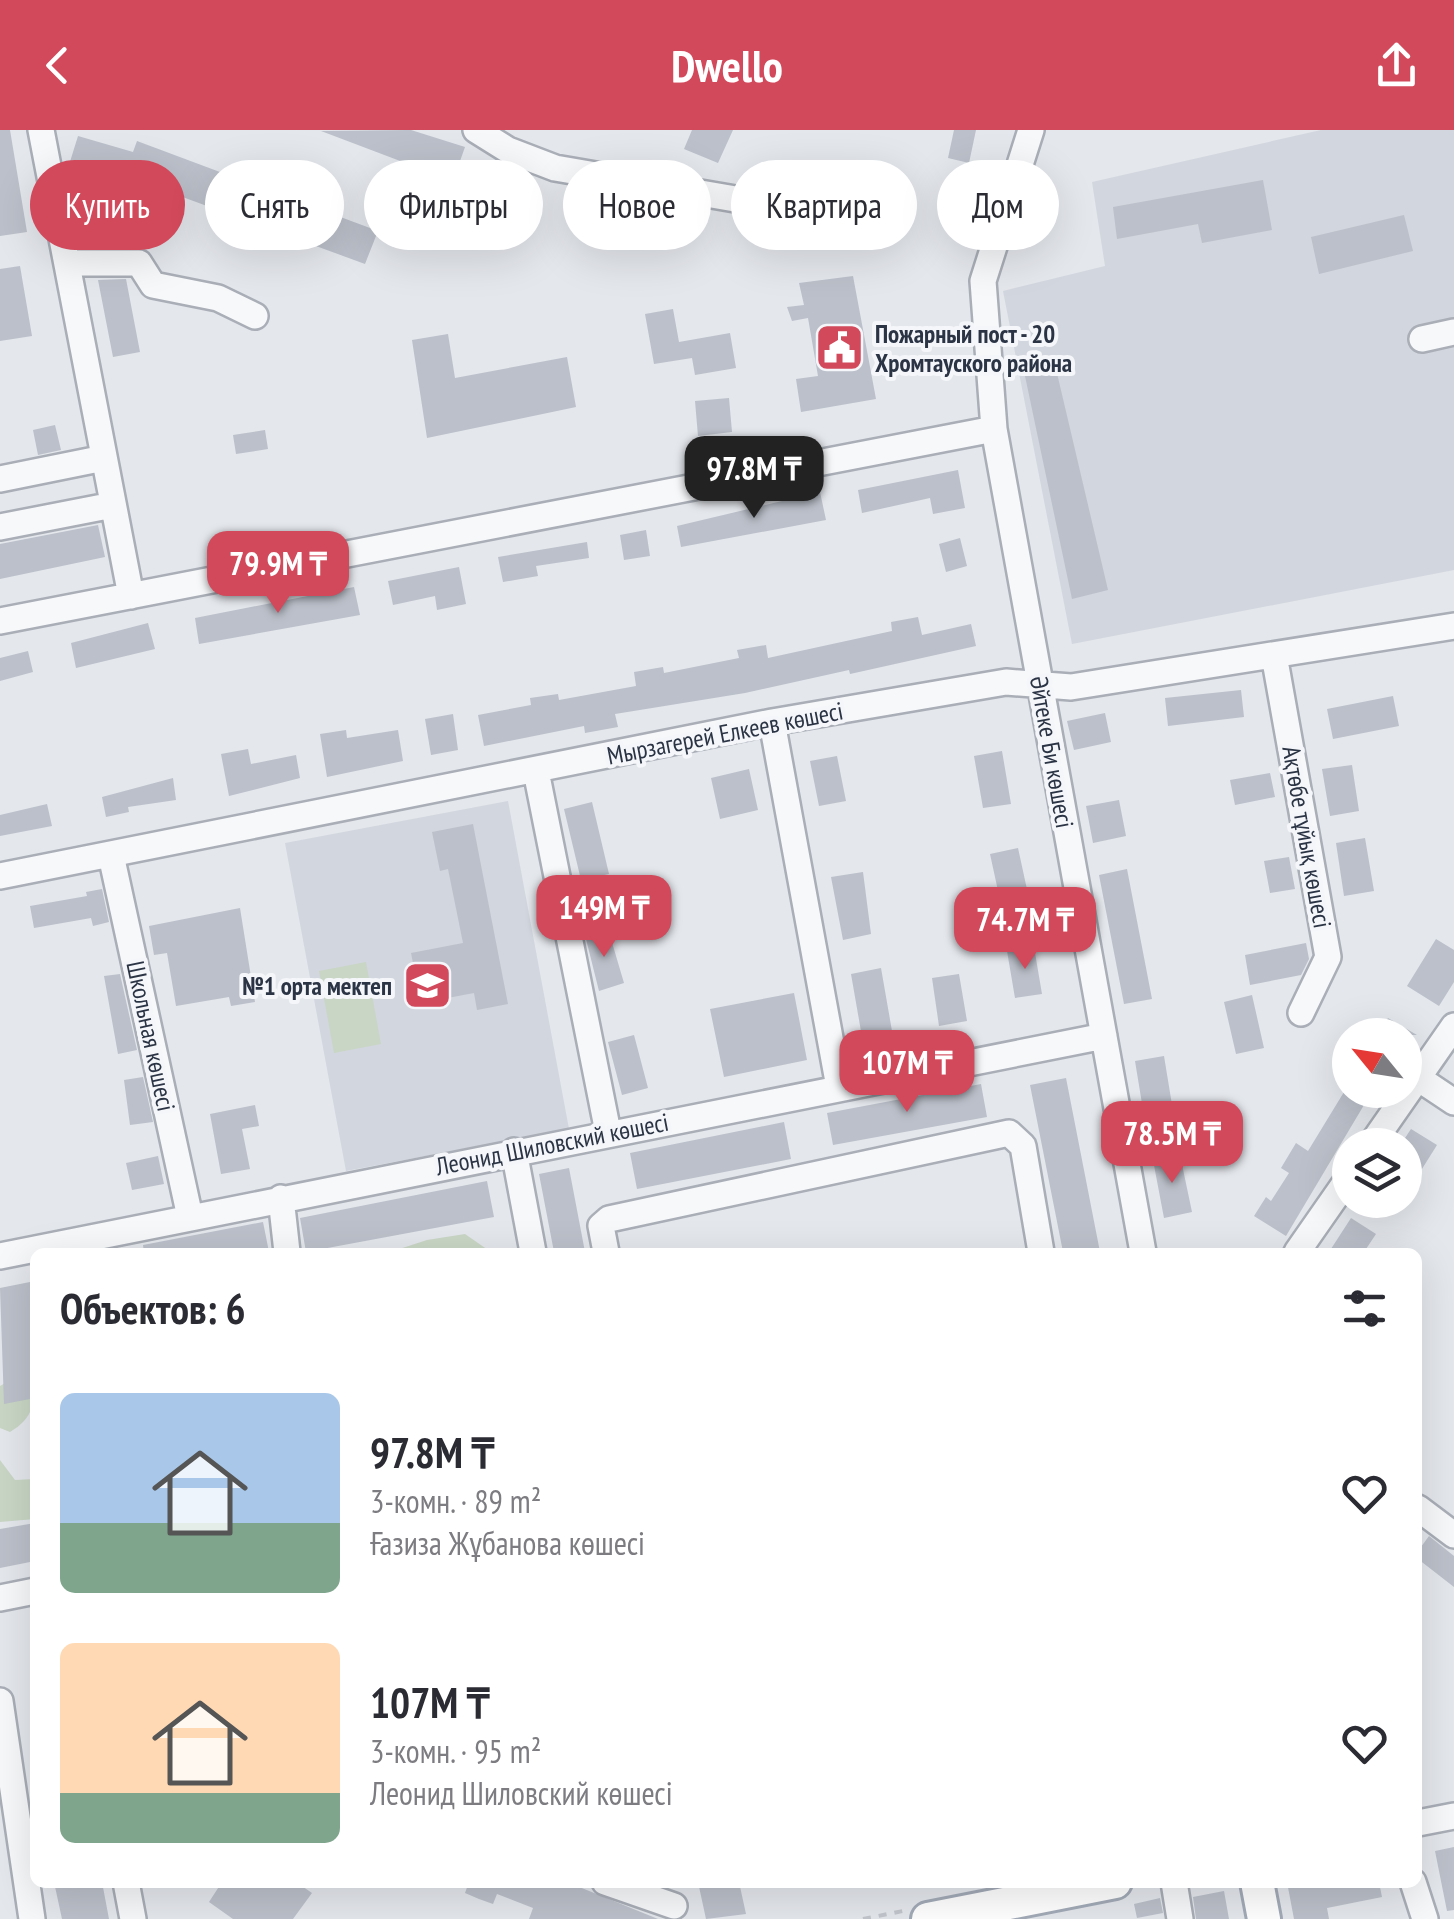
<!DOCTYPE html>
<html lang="ru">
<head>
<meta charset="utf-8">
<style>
	:root { --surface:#fff; --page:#f7f7f7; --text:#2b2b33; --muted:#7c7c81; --accent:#d1495b }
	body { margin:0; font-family:"PT Sans Narrow",sans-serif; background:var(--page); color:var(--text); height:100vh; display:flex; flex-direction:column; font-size:38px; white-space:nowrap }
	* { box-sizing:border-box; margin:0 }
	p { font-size:32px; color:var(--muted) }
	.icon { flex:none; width:55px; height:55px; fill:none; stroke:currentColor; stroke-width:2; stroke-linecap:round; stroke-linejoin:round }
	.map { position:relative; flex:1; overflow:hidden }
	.side { position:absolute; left:30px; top:1118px; width:1392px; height:640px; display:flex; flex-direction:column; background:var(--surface); border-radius:15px; box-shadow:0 10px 40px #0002 }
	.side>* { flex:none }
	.guide { position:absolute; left:30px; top:30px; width:1395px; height:90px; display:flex; gap:20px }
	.needle { width:65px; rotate:300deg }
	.fabs { position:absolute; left:1332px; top:888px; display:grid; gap:20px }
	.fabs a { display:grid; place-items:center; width:90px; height:90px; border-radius:50%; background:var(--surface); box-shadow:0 10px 40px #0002; font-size:50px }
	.price { position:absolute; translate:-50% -85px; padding:0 22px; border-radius:20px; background:var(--accent); color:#fff; font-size:32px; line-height:65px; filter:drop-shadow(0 2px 5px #0008) }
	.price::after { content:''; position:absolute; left:50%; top:60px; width:30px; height:22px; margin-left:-15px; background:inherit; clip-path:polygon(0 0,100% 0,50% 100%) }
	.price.on { background:#222; color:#fff }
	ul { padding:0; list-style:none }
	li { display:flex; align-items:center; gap:30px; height:250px; padding:0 30px }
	li span { display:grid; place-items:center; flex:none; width:280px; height:200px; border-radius:15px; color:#555 }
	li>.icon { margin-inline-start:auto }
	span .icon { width:120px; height:120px; fill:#fffc; stroke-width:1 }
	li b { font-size:42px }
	h2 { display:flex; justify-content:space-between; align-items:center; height:120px; padding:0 30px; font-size:42px }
	.chip { padding:0 35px; border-radius:45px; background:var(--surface); box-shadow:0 10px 40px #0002; font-size:35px; line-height:90px }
	.chip.on { background:var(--accent); color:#fff }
	header { display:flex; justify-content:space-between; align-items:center; height:130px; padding:0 30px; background:var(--accent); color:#fff; font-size:45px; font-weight:700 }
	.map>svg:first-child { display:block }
	.built { fill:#d2d6de }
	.green { fill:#c9d6c5 }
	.building { fill:#bbc0ca }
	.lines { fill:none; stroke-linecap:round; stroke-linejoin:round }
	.minor-casing { stroke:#a9aeb7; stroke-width:30 }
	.major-casing { stroke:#a3abb8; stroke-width:38 }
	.path { stroke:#c2c5cb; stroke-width:4; stroke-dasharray:8 8; stroke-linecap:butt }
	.minor { stroke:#f7f8fa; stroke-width:25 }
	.major { stroke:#fff; stroke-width:32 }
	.labels { text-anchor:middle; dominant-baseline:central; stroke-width:8; stroke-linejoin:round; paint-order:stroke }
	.poi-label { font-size:25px; font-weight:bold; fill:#2b3445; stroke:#f4f6f9; text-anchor:start }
	.street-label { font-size:25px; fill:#2b3445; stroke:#f4f6f9 }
</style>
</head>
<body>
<header><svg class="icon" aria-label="back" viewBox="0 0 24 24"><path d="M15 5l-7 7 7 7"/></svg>Dwello<svg class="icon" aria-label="share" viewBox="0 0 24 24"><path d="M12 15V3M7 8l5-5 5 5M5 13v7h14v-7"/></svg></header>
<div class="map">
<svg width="1454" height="1789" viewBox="0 0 1454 1789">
	<rect width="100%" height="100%" fill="#e4e7ec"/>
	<path class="built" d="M1321,0h133v440l-382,74 -69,-353 102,-25 -13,-84z
		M508,671l61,328 -223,42 -61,-328z"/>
	<path class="green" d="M366,832l15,82 -47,9 -15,-82z
		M465,1104l26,18h-101l37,-12z
		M18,1246h17c0,26 -1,42 -25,56l-10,-4v-42z
		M0,1330l15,20 20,-1v40l-35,3z"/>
	<path class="building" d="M0,0h10l17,102 -27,4z
		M411,0l54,17 -12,34 -132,-50z
		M692,0h41l-15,33 -34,-14z
		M954,0h22l-7,33 -21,-5z
		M78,6l55,16 4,-11 241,90 -13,33 -207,-76 -5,11 -33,-13 2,-5 -53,-16z
		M1263,50l9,50 -70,13 -4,-19 -81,15 -4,-32z
		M1404,85l9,36 -94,23 -8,-37z
		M20,136l12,70 -32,5v-72z
		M853,146l23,123 -75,13 -5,-33 22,-3 -10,-58 -16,3 -5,-14 17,-2 -5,-22z
		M126,149l14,73 -27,5 -15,-77z
		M673,179l6,33 51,-9 6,35 -41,7 -3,-17 -38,6 -9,-50z
		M448,204l7,44 112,-21 9,50 -149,31 -15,-98z
		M1056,239l52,221 -36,9 -47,-223z
		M729,268l3,34 -34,4 -3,-35z
		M55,295l6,25 -23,5 -5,-25z
		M265,300l3,19 -32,5 -3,-19z
		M958,340l7,38 -32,6 -3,-16 -68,15 -4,-23z
		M820,362l6,28 -145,27 -4,-21z
		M98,395l7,32 -105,22v-35z
		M646,400l4,26 -26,4 -4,-25z
		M960,408l7,28 -21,6 -7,-28z
		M587,412l2,16 -53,8 2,10 -35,6 -5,-25z
		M459,437l7,37 -29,6 -2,-14 -42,9 -5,-24z
		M354,457l6,28 -161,29 -4,-26z
		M918,487l4,18 49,-11 5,22 -126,28 -1,-4 -104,23 -130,21 3,13 -33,6 -1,-7 -100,20 -6,-31 53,-10 -1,-7 28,-4 1,6 77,-14 -2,-14 29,-5 1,6 75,-15 -2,-8 29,-5 2,13 124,-27 -1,-9z
		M148,493l7,26 -79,19 -5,-25z
		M28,521l5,21 -33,9v-23z
		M1241,560l3,27 -76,9 -3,-28z
		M1393,566l6,30 -66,13 -6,-30z
		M1105,583l6,29 -37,8 -7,-29z
		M453,584l5,36 -27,5 -6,-36z
		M346,600l1,8 51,-8 5,31 -76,16 -7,-43z
		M248,619l3,15 45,-9 4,23 -71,18 -8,-42z
		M1002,621l9,53 -28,4 -9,-52z
		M837,626l9,45 -27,5 -9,-45z
		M1352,635l7,46 -29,5 -8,-47z
		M749,639l9,41 -38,9 -9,-41z
		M1270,643l5,24 -40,8 -5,-25z
		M173,648l3,22 -48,7 1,5 -23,5 -4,-20z
		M1119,670l7,36 -33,7 -7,-37z
		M592,672l17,72 -28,6 -17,-71z
		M47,674l5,22 -52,10v-21z
		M473,694l35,180 -31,6 -3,-17 -53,10 -10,-50 52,-10 -15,-74 -8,2 -8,-39z
		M1365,708l9,53 -30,5 -8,-53z
		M1018,718l10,46 -28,6 -10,-46z
		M1289,727l6,32 -25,4 -6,-32z
		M1127,739l25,130 -28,5 -25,-129z
		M863,742l8,62 -28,6 -12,-63z
		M102,759l7,33 -16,4 -2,-8 -57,10 -4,-22 57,-10 -1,-4z
		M240,778l15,94 -24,4 -2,-9 -53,9 -9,-53 -13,2 -5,-29z
		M608,799l16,54 -25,8 -14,-56z
		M1436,809l18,11v32l-15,24 -32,-20z
		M1306,813l3,16 -8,16 -51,10 -5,-30z
		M1034,817l8,47 -27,4 -8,-47z
		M881,838l11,63 -30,6 -11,-63z
		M120,844l17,76 -19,4 -14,-78z
		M959,844l8,47 -28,5 -7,-48z
		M794,863l13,67 -83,17 -14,-68z
		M1252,865l12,53 -28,6 -12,-52z
		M1388,888l29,17h-39z
		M634,905l14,53 -26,7 -14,-53z
		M1164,926l10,61 -29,5 -10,-61z
		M143,947l10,45 -23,3 -6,-45z
		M1066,948l34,174h-37l-33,-167z
		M981,954l6,33 -154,28 -6,-32z
		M1344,962l20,13 -78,131 -32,-20 12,-19 5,4 18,-28 -8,-5 15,-25 12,8z
		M255,975l4,21 -17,3 8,40 -29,5 -11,-60z
		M784,992l7,37 -154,30 -7,-36z
		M1411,999l26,16 -32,51v-58z
		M1180,1025l12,57 -28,6 -11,-58z
		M158,1026l6,28 -32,6 -6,-27z
		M569,1038l16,84h-31l-15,-78z
		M487,1051l7,36 -188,35 -6,-34z
		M1351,1088l25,16 -12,18h-35z
		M263,1092l6,30h-125l-1,-7z
		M35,1151v117l-31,6 -4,-116z
		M35,1393v38l-35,7v-39z
		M1429,1406l25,20v31l-36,-28v-8z
		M1454,1717v63l-7,1 -12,-60z
		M54,1752h48l7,37h-47z
		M222,1752h74l16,11 -19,26h-60l-24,-17z
		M469,1752h98l91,37h-129l4,-11 -36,-14 -4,10 -14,-5 -14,-6z
		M698,1752h41l7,32 -40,5z
		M1287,1752h92l3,15 -55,11 2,11h-35z
		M1224,1761l5,28h-33l-3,-22z
		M1160,1768l3,15 -26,5 -3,-14z"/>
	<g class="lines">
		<defs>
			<path id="minor" d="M41,0l90,466
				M476,0l32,20 47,18 209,36
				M1031,0l-48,151 11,148 149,823
				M67,133h72l14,22 65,13 37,18
				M1422,209l32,-7
				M0,349l104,-21
				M0,397l113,-22
				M0,491l994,-192
				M1274,525l54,302 -27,56
				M772,592l67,365
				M536,641l72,361
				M111,725l79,362
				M0,746l772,-154 234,-40 65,5 383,-61
				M1418,948l36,24
				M1371,1015l83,-119
				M514,1021l19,101
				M281,1068l6,54
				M606,1122l-5,-26 8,-7 400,-86 14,13 18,106
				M1297,1122l53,-76
				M0,1126l1104,-220
				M1418,1378l36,27
				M0,1468l35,-7
				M0,1571l32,218
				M1418,1693l36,-7
				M126,1752l7,37
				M605,1752l69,24
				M1174,1752l6,37
				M1413,1752l12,37"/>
			<path id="major" d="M1257,1752l7,37
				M928,1789l187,-37"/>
		</defs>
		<use href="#minor" class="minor-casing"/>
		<use href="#major" class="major-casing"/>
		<path class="path" d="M863,1789l40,-8"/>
		<use href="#minor" class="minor"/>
		<use href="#major" class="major"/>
	</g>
	<defs>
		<symbol id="civic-square" viewBox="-11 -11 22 22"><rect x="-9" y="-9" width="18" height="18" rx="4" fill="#d1495b" stroke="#f4f6f9"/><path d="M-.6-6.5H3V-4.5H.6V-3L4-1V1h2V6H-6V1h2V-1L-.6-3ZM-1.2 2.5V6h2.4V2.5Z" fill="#fff"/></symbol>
		<symbol id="school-square" viewBox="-11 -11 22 22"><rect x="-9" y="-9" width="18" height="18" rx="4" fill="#d1495b" stroke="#f4f6f9"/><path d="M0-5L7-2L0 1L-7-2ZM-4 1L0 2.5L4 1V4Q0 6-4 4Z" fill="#fff"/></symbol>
	</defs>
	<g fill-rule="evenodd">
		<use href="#civic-square" x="812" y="190" width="55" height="55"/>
		<use href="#school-square" x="400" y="828" width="55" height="55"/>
	</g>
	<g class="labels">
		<g class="poi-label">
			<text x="875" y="204">Пожарный пост - 20<tspan x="875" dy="29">Хромтауского района</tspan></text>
			<text x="392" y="856" text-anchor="end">№1 орта мектеп</text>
		</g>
		<g class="street-label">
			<text transform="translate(725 603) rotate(-11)">Мырзагерей Елкеев көшесі</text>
			<text transform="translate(1052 622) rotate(80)">Әйтеке Би көшесі</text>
			<text transform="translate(1307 707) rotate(80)">Ақтөбе тұйық көшесі</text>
			<text transform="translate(151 906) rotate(78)">Школьная көшесі</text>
			<text transform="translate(552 1014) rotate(-11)">Леонид Шиловский көшесі</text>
		</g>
	</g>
</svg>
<div class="fabs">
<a><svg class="needle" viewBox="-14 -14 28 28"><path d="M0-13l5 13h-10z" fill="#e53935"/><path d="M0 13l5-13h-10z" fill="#7c7c81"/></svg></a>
<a><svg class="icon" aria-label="layers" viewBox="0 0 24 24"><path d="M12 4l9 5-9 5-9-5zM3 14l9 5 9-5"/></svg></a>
</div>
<b class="price on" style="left:754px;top:391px">97.8M ₸</b>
<b class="price" style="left:278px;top:486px">79.9M ₸</b>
<b class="price" style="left:604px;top:830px">149M ₸</b>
<b class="price" style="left:1025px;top:842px">74.7M ₸</b>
<b class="price" style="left:907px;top:985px">107M ₸</b>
<b class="price" style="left:1172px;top:1056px">78.5M ₸</b>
<div class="guide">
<a class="chip on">Купить</a>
<a class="chip">Снять</a>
<a class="chip">Фильтры</a>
<a class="chip">Новое</a>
<a class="chip">Квартира</a>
<a class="chip">Дом</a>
</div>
<section class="side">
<h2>Объектов: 6<svg class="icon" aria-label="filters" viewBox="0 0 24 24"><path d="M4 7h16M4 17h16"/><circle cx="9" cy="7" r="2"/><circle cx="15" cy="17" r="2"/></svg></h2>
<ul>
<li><span style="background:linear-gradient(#a9c7e8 65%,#7fa58c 0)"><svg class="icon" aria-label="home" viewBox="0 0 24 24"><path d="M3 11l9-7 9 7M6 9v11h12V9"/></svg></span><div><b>97.8M ₸</b><p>3-комн. · 89 m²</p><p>Ғазиза Жұбанова көшесі</p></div><svg class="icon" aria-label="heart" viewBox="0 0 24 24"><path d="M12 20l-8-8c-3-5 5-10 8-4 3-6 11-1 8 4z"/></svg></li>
<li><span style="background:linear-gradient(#ffd9b3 75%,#7fa58c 0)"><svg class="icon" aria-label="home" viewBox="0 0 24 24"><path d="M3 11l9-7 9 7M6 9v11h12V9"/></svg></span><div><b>107M ₸</b><p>3-комн. · 95 m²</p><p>Леонид Шиловский көшесі</p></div><svg class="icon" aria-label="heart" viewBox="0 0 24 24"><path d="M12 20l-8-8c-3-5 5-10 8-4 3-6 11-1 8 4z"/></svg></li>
</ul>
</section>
</div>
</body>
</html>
